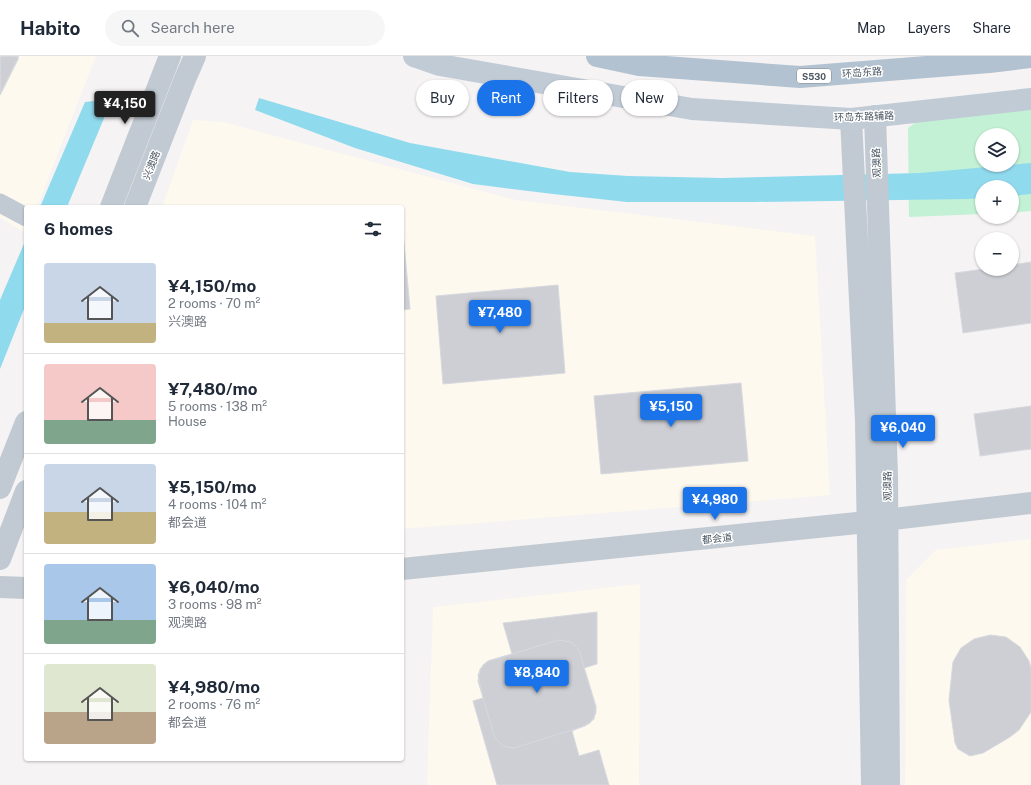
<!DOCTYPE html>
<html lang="en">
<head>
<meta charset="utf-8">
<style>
	:root { --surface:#fff; --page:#f6f6f7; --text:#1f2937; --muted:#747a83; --line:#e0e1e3; --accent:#1a73e8 }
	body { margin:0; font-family:"Public Sans","Noto Sans SC",sans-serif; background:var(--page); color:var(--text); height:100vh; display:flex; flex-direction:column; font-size:15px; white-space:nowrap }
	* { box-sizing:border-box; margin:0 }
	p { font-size:13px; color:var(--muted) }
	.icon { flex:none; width:22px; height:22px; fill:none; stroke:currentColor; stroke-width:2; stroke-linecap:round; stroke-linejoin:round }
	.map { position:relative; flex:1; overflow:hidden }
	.sheet { position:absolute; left:24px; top:149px; width:380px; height:556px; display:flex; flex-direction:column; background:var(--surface); border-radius:4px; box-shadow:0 1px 3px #0004 }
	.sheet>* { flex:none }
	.guide { position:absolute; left:416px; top:24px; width:380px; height:36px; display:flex; gap:8px }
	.controls { position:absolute; left:975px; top:72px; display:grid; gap:8px }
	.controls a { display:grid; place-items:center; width:44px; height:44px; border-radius:50%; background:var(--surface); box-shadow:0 1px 3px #0004; font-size:20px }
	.price { position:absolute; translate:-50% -34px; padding:0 9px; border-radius:4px; background:var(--accent); color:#fff; font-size:13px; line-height:26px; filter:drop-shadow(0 1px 2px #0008) }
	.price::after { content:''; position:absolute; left:50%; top:24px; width:12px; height:9px; margin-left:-6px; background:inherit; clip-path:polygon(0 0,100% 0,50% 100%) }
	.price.selected { background:#222; color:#fff }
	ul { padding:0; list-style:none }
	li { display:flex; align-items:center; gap:12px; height:100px; padding:0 20px }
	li+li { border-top:1px solid var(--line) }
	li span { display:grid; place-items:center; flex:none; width:112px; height:80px; border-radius:4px; color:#555 }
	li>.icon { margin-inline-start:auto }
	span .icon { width:48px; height:48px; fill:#fffc; stroke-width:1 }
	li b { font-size:17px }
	h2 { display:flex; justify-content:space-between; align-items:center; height:48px; padding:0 20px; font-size:17px }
	.tag { padding:0 14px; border-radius:18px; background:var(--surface); box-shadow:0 1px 3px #0004; font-size:14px; line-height:36px }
	.tag.selected { background:var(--accent); color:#fff }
	header { display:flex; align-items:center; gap:24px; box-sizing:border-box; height:56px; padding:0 20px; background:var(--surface); border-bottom:1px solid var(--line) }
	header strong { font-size:19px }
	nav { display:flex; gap:22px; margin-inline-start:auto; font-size:14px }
	.search { width:280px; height:36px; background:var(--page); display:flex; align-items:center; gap:10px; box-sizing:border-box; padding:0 14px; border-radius:22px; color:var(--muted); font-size:15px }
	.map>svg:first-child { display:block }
	.commercial { fill:#fdf9ef }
	.green { fill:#c3f1d5; fill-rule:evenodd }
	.water { fill:#90daee }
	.building { fill:#cdcfd5; stroke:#d7d9de }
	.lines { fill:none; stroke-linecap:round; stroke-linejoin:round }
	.minor { stroke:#c1cad2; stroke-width:19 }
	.tertiary { stroke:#c1cad2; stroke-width:22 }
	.secondary { stroke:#c1cbd6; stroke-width:22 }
	.primary { stroke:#b3c2d1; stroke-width:22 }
	.labels { text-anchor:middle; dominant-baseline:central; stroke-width:3; stroke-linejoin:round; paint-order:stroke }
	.shield { fill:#fff; stroke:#808990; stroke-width:1 }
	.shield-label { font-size:9px; font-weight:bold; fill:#4a5661 }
	.street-label { font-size:10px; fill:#4a5661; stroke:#fff }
</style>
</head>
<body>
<header>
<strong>Habito</strong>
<div class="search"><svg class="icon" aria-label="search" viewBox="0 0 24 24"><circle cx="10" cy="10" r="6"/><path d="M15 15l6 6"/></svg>Search here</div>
<nav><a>Map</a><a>Layers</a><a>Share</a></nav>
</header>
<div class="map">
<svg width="1031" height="729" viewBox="0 0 1031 729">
	<rect width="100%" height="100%" fill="#f5f3f3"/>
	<path class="commercial" d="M0,0h96l-59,151h-11v26l-26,-15z
		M193,64l30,2 293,78 299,36 15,259 -428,34v-322h-240z
		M1031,483v246h-126l1,-205 30,-30z
		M640,528l-1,201h-212l6,-178z"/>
	<path class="green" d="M1031,45v110l-19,2v-26h-30v27l-73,3 -1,-89 8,-6zM982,79h30v30h-30z"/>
	<path class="water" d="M259,42l151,45 160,29 58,4 94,2 198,-5 111,-10v31l-19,2v-9h-30v11l-14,1 -213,3h-128l-74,-8 -80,-10 -118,-36 -100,-38z
		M112,43l-45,108h-27l45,-105z
		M26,183v65l-26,65v-69z"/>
	<path class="building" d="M0,0h18v3l-18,36z
		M0,0h18v3l-18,36z
		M402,165l8,88 -8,1z
		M1031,206v61l-68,10 -8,-60 29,-4h28v-4z
		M558,229l7,88 -122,11 -7,-88z
		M741,327l7,78 -147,13 -7,-78z
		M1031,350v43l-51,7 -6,-42z
		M597,556v52l-13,4 12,39v6l-6,10 -18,8 7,25 20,-6 10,35h-112l-24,-84 10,-3 -5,-23 5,-10 5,-4 24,-7 -9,-31z
		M990,579l16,2 14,10 9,14 2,7v44l-12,18 -9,7 -27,16 -13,3 -12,-7 -3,-6 -6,-43 4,-38 8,-14 13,-9z
		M559,584l12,2 8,8 17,57 -2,12 -9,7 -71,22 -11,-2 -8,-8 -17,-57 2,-12 8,-8z"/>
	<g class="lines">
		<path class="minor" d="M0,147l26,14"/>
		<path class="tertiary" d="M875,60l12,360 2,309
			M851,63l15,302 6,364
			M111,151l59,-151
			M135,151l50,-128 10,-23
			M0,432l26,-66
			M0,503l26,-68
			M402,513l465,-47 164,-19
			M0,531l26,1"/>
		<path class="secondary" d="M414,0l26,9 252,44 159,10 180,-20"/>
		<path class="primary" d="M597,0l42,9 161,12 189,-15 42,-5"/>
	</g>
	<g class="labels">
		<rect class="shield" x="797" y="13" width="34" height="14" rx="3"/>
		<g class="shield-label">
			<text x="814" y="20">S530</text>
		</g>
		<g class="street-label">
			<text transform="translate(862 16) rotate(-4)">环岛东路</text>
			<text transform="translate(864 60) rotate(-2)">环岛东路辅路</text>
			<text transform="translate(876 107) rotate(-92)">观澳路</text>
			<text transform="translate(151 109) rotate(-69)">兴澳路</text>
			<text transform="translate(887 430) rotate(-91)">观澳路</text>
			<text transform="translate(717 482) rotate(-6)">都会道</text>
		</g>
	</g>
</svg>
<div class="controls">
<a><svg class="icon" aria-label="layers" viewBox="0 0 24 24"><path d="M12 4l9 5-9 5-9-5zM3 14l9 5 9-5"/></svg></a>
<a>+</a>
<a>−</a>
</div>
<b class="price selected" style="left:125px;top:69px">¥4,150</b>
<b class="price" style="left:500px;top:278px">¥7,480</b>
<b class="price" style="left:671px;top:372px">¥5,150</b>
<b class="price" style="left:903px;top:393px">¥6,040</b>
<b class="price" style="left:715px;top:465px">¥4,980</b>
<b class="price" style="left:537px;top:638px">¥8,840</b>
<div class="guide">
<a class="tag">Buy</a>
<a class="tag selected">Rent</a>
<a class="tag">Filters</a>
<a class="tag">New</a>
</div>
<section class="sheet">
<h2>6 homes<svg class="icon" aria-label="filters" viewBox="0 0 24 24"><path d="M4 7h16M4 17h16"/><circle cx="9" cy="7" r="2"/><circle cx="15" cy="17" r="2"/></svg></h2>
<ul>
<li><span style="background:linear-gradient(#c9d6e8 75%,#c2b280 0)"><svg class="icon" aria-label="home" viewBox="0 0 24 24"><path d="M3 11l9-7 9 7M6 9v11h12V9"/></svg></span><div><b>¥4,150/mo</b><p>2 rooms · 70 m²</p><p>兴澳路</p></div></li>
<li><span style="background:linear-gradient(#f6c9c9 70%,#7fa58c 0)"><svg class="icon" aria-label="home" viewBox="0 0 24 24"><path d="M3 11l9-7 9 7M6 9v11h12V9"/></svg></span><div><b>¥7,480/mo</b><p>5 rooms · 138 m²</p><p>House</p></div></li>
<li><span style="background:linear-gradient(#c9d6e8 60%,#c2b280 0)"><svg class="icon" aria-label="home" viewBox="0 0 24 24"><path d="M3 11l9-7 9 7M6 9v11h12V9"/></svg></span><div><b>¥5,150/mo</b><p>4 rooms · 104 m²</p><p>都会道</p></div></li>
<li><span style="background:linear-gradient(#a9c7e8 70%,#7fa58c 0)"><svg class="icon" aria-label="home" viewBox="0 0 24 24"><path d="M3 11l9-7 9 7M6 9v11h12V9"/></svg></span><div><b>¥6,040/mo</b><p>3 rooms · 98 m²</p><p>观澳路</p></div></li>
<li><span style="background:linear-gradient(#dfe7d0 60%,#b9a48a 0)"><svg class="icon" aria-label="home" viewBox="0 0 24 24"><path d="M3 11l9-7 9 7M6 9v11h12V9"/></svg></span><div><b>¥4,980/mo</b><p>2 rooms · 76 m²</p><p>都会道</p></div></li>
</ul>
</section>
</div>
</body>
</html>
